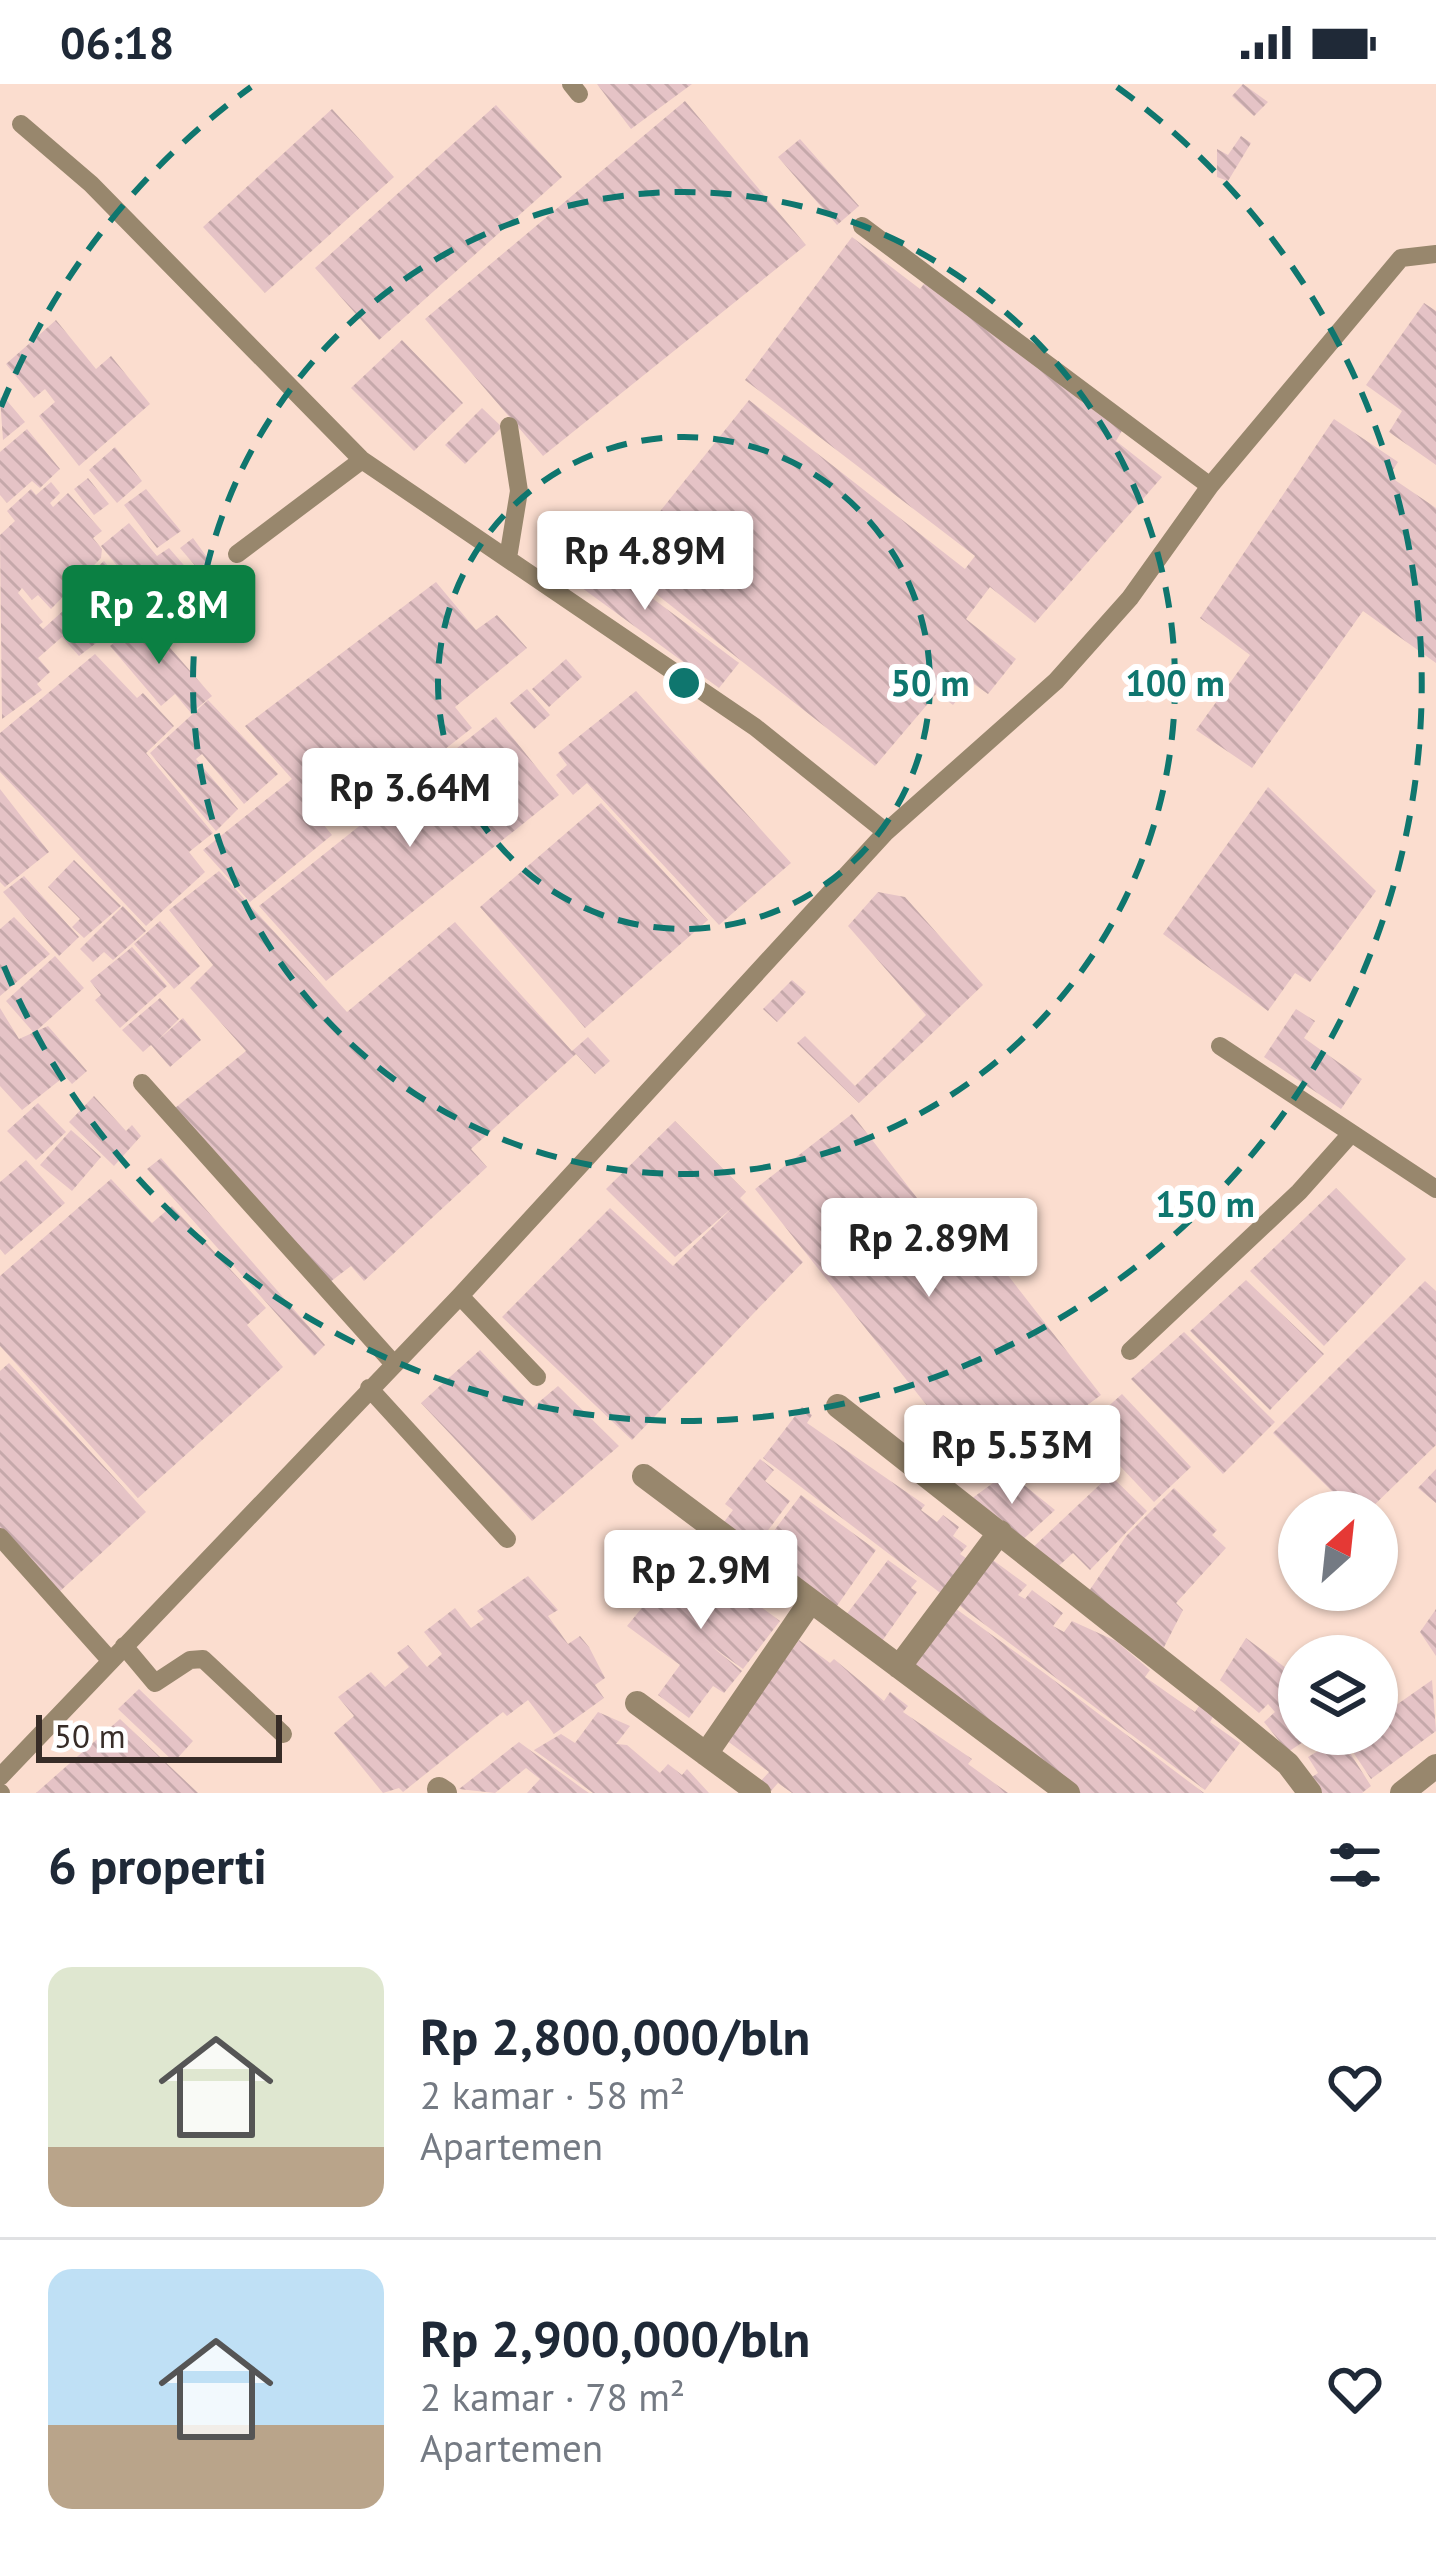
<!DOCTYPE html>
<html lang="id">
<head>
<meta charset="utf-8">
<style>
	:root { --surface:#fff; --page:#f2f2f3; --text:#1f2937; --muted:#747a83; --line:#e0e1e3; --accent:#0b8043 }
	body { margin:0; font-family:"PT Sans",sans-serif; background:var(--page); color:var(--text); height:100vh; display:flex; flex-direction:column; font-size:45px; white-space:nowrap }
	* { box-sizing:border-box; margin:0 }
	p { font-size:39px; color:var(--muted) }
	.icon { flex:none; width:66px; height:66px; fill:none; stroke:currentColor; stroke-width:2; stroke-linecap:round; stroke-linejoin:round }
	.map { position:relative; height:1709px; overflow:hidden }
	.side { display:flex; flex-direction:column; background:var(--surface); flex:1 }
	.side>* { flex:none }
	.needle { width:78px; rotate:27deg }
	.fabs { position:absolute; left:1278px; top:1407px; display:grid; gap:24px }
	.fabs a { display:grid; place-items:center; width:120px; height:120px; border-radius:50%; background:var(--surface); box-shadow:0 3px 9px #0004; font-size:60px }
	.scale { position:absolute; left:36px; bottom:30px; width:246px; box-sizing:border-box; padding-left:12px; border:6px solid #372c27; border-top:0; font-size:33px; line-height:42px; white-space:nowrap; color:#372c27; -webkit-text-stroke:9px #fff; paint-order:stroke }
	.price { position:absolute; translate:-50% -102px; padding:0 27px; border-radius:12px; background:#fff; color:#222; font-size:39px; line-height:78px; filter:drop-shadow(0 3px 6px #0008) }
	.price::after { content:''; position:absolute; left:50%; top:72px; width:36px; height:27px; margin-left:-18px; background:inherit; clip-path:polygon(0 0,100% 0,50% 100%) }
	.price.selected { background:var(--accent); color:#fff }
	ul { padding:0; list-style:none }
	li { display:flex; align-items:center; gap:36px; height:300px; padding:0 48px }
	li+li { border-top:3px solid var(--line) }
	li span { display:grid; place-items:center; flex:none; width:336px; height:240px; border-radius:24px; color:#555 }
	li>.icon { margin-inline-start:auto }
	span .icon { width:144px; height:144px; fill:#fffc; stroke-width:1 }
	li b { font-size:51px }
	h2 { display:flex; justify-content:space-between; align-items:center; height:144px; padding:0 48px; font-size:51px }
	.status { display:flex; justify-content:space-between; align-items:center; height:84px; padding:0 60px; background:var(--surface); direction:ltr }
	.status svg { height:33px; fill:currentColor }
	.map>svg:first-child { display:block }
	.building { fill:url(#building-back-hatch) }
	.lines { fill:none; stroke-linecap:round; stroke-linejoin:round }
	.service { stroke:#98876d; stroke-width:18 }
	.minor { stroke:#98876d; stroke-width:24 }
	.ring { fill:none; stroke:#0f766e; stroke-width:6; stroke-dasharray:21 15 }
	.centre { fill:#0f766e; stroke:#fff; stroke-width:6 }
	.ring-label { font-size:36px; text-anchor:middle; font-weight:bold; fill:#0f766e; stroke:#fff; stroke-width:12; stroke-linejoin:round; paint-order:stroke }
</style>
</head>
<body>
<div class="status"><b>06:18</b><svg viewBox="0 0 49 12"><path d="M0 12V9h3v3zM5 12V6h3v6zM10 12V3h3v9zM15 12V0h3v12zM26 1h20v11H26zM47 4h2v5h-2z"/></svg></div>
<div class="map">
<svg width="1436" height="1709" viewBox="0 0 1436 1709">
	<defs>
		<pattern id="building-back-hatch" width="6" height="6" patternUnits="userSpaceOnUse" patternTransform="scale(3)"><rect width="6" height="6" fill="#e5c3c6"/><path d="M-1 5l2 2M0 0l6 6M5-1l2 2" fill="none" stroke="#c5a8aa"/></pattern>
	</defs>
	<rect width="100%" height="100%" fill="#fbddcf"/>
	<path class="building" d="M597,0h95l-61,45z
		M1243,0l25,18 -14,14 -22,-20z
		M685,17l121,144 -263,211 -118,-137z
		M496,21l66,72 -183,163 -64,-72z
		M332,25l62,68 -129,116 -62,-66z
		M1241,52l10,7 -23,38 -11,-4v-28l11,6z
		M800,55l59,67 -22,19 -59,-68z
		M852,153l68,52 7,-9 196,149 -7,12 46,36 -127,146 -45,-36 -24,32 50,40 -28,35 -17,-12 -18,23 -16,-12 -62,73 -257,-202 131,-164 216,169 10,-13 -230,-176z
		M1424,219l12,8v154l-47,-33 13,-21 -36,-26z
		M56,236l40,49 15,-13 39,48 -71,62 -40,-50 16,-14 -10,-13 -11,9 -28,-34z
		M402,256l61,63 -49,48 -63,-63z
		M3,312l22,26 -22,18 -3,-42z
		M482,324l20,19 -37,37 -20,-19z
		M1334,335l64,43 -9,14 47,32v155l-73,-52 -111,157 -56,-38 54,-75 -50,-37z
		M27,345l33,40 -20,19 -8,-7 -25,22 -7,-8v-43z
		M115,363l27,34 -25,22 -28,-33z
		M88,394l21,26 -15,11 -20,-26z
		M51,398l9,11 -10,10 3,4 15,-14 34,38 -9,7 9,11 -1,9 -50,51 -13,-14 -6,5 -10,-12 -4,5 25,29 -4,3 4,4 31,-28 12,13 6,-5 -18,-21 30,-27 38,47 -63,48 -17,-19 -24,21 12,14 -13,12 5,6 -40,29 -2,-184 15,-14 -8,-10 24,-22 5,6z
		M146,405l35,42 -24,17 -33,-43z
		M129,439l28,33 12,-8 20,23 -41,33 -47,-58z
		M193,454l16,22 -11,9 -18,-21z
		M573,455l166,124 -20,25 -167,-122z
		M436,498l40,48 21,-15 30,33 -72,59 17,21 -105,82 -17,-19 -32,27 14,17 -82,67 -47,-52 89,-71 -47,-53z
		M144,534l68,78 -21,17 -16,-19 -14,12 -51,-60z
		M95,570l42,44 6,-5 31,33 -28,27 67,80 -24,19 16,20 -59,54 -146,-154v-39z
		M566,575l16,18 -33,30 -17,-18z
		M527,605l23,26 -16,14 -24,-26z
		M636,607l155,172 -72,62 -132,-142 -14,12 -17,-20 11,-10 -9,-12z
		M208,616l70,74 -34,30 -42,-50 -6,5 42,50 -22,22 -66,-78z
		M496,633l63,78 -233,186 -67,-75z
		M1268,703l108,104 -66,91 -15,-9 -27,38 -105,-77z
		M0,705l49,63 -44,35 -5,-5z
		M601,719l107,117 -123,108 -105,-121z
		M74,776l47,46 -37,32 -12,-11 8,-8 -32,-32z
		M219,787l128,141 108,-90 117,129 16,-14 22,24 -15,13 -19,-20 -105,95 16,18 -123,114 -13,-15 -21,16 -117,-133 -5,4 -38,-41 76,-61 -56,-63 23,-23 -44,-55z
		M24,792l55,61 -20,19 -56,-64z
		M878,808l27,5 78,88 -124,118 -62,-60 8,-7 50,50 71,-71 -78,-89z
		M123,822l23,25 -33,29 -9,-8 -11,10 -13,-13z
		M14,833l36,37 -50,42v-67z
		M160,837l40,45 -26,23 -40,-45z
		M132,863l35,39 -47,42 -25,-28 6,-5 -11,-14z
		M55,872l29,32 -50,45 -28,-32z
		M792,896l14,12 -29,30 -14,-13z
		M160,914l19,21 -22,22 26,-23 18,22 -31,27 -19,-22 -8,7 -21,-22z
		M0,924l19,31 29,-13 39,45 -15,13 -7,-8 -43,34 -22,-24z
		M1296,925l19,12 -11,17 58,41 -21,30 -77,-52z
		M94,1012l32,35 6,-6 9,11 -27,30 -45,-44z
		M38,1019l28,29 -30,28 -29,-29z
		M852,1030l103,133 20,-14 126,162 -115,85 -231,-291z
		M675,1037l71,71 -6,6 63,64 -171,178 -130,-123 108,-109 63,58 60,-59 -58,50 -69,-68z
		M71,1046l30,27 -29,34 -32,-26z
		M161,1074l164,187 -11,11 -167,-187z
		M26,1076l39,43 -60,52 -5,-6v-67z
		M111,1095l41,44 20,-17 94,102 -19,17 36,42 -145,131 -138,-152v-70z
		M1336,1104l70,71 -82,87 -74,-75z
		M1246,1196l78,74 -54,56 -80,-79z
		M1425,1197l11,10v154l-69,67h-14l-80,-79z
		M1184,1248l91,90 -52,52 -92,-95z
		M480,1266l53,57 25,-21 61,60 -87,75 -111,-118z
		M9,1279l137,149 -89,82 -57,-64v-159z
		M1122,1310l69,73 -37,35 -70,-74z
		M802,1323l10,8 -5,8 118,82 -4,5 16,12 6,-7 16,12 -6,9 14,10 -7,8 13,9 -30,32 -180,-137z
		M760,1375l14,11 -9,11 25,20 -33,44 -33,-23 9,-12 -8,-6z
		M1436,1385v34l-18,-15z
		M1008,1388l47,38 -37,34 -51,-42z
		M1110,1391l37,36 -57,59 -17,-17 -21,19 -24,-20z
		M1174,1404l43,42 -5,5 14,13 -50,55 7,7 -22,43 -74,-59 40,-59z
		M801,1411l75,55 -44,63 -74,-61z
		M688,1468l46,34 -8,11 4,3 12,-7 38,28 -37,48 -33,-24 32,26 -18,22 -11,-7 -24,32 -31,-23 22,-30 -53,-39z
		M986,1471l41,30 -9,10 7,4 7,-9 31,23 -10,13 11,6 8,-11 44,20 34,29 -5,7 50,35 6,-9 14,10 -5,9 30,21 -35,47 -253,-190z
		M888,1476l29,21 -6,7 6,4 -35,49 -36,-26z
		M528,1492l30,34 -10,6 20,28 12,-8 9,11 16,31 -10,7 9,13 -50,36 -26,-34 -21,16 -4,-4 -100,80 -4,-4 -16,5 -49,-60 20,-17 -16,-19 33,-25 14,15 24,-20 -12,-14 11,-8 19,22 15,-13 -18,-22 31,-24 16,20 13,-9 -7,-8z
		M948,1519l99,72 157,118h-132l-166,-133z
		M1436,1525v47l-16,-24z
		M1246,1554l53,40v56h39l33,52 -9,7h-48l-8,-12 12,-8 -10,-16 10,-6 -9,-13 -21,14 -24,-30 11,-10 -7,-8 -9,9 -39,-33z
		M799,1556l31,23 4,-4 50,42 6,-9 18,14 -5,6 69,47 -4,5 40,29h-216l-14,-10 -7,8 -11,-9 9,-10 -43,-32z
		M1432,1596l4,51 -65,48 -30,-45h36v-30l8,-5 7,9z
		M139,1605l54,52 -19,21 -56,-53z
		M598,1628l32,14 -14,18 11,1 33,28 8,-9 14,11 5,-6 22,24h-116l-59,-43 27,-16 14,9z
		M120,1635l78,74h-162z
		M519,1658l64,47 6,4h-62l13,-14 -14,-11 -31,25 -36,-4z"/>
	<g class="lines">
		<path class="service" d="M571,0l8,10
			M21,40l70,60 271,276 393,267 131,105
			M862,142l348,260
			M237,470l125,-94
			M508,474l11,-67 -10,-65
			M1220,962l216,143
			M142,999l251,280
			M460,1212l77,81
			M1130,1267l169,-159 50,-56
			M369,1304l138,151
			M0,1453l110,123
			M124,1562l31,37 35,-23 13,-1 80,75
			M0,1693l460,-481 426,-464 170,-151 74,-83 80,-112 191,-228 35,-4
			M0,1708l1,1"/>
		<path class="minor" d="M838,1322l375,296 75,62 22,29
			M644,1392l424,317
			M899,1583l101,-135
			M637,1619l122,90
			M706,1670l105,-153
			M439,1705l6,4
			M1402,1709l34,-27"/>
	</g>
	<g class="ring">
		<circle cx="684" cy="599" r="246"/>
		<circle cx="684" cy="599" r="491"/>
		<path d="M1 323A737 737 0 0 1 251 3M1117 3A737 737 0 1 1 1 875"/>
	</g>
	<circle cx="684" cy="599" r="18" class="centre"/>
	<g class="ring-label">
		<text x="930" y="612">50 m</text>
		<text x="1175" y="612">100 m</text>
		<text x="1205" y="1133">150 m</text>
	</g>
</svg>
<div class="fabs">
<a><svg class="needle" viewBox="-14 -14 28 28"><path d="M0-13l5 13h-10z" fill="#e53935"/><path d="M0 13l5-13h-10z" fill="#747a83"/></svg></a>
<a><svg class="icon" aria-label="layers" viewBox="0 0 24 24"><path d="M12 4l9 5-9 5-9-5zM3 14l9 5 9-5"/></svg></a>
</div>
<div class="scale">50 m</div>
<b class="price" style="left:645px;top:529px">Rp 4.89M</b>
<b class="price selected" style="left:159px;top:583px">Rp 2.8M</b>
<b class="price" style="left:410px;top:766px">Rp 3.64M</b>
<b class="price" style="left:929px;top:1216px">Rp 2.89M</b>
<b class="price" style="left:1012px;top:1423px">Rp 5.53M</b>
<b class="price" style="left:701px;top:1548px">Rp 2.9M</b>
</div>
<section class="side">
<h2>6 properti<svg class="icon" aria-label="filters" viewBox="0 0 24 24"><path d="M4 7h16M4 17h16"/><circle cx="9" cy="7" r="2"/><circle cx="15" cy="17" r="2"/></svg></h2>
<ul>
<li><span style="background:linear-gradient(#dfe7d0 75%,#b9a48a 0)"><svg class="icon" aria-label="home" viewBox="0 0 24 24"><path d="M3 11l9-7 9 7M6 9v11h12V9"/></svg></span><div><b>Rp 2,800,000/bln</b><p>2 kamar · 58 m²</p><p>Apartemen</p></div><svg class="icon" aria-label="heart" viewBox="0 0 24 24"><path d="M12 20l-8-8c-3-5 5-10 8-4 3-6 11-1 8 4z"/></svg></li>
<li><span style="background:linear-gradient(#bfe0f5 65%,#b9a48a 0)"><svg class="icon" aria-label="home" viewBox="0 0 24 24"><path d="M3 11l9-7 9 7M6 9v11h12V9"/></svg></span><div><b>Rp 2,900,000/bln</b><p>2 kamar · 78 m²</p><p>Apartemen</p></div><svg class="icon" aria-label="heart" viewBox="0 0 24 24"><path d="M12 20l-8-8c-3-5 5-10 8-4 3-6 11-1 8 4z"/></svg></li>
</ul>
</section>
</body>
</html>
